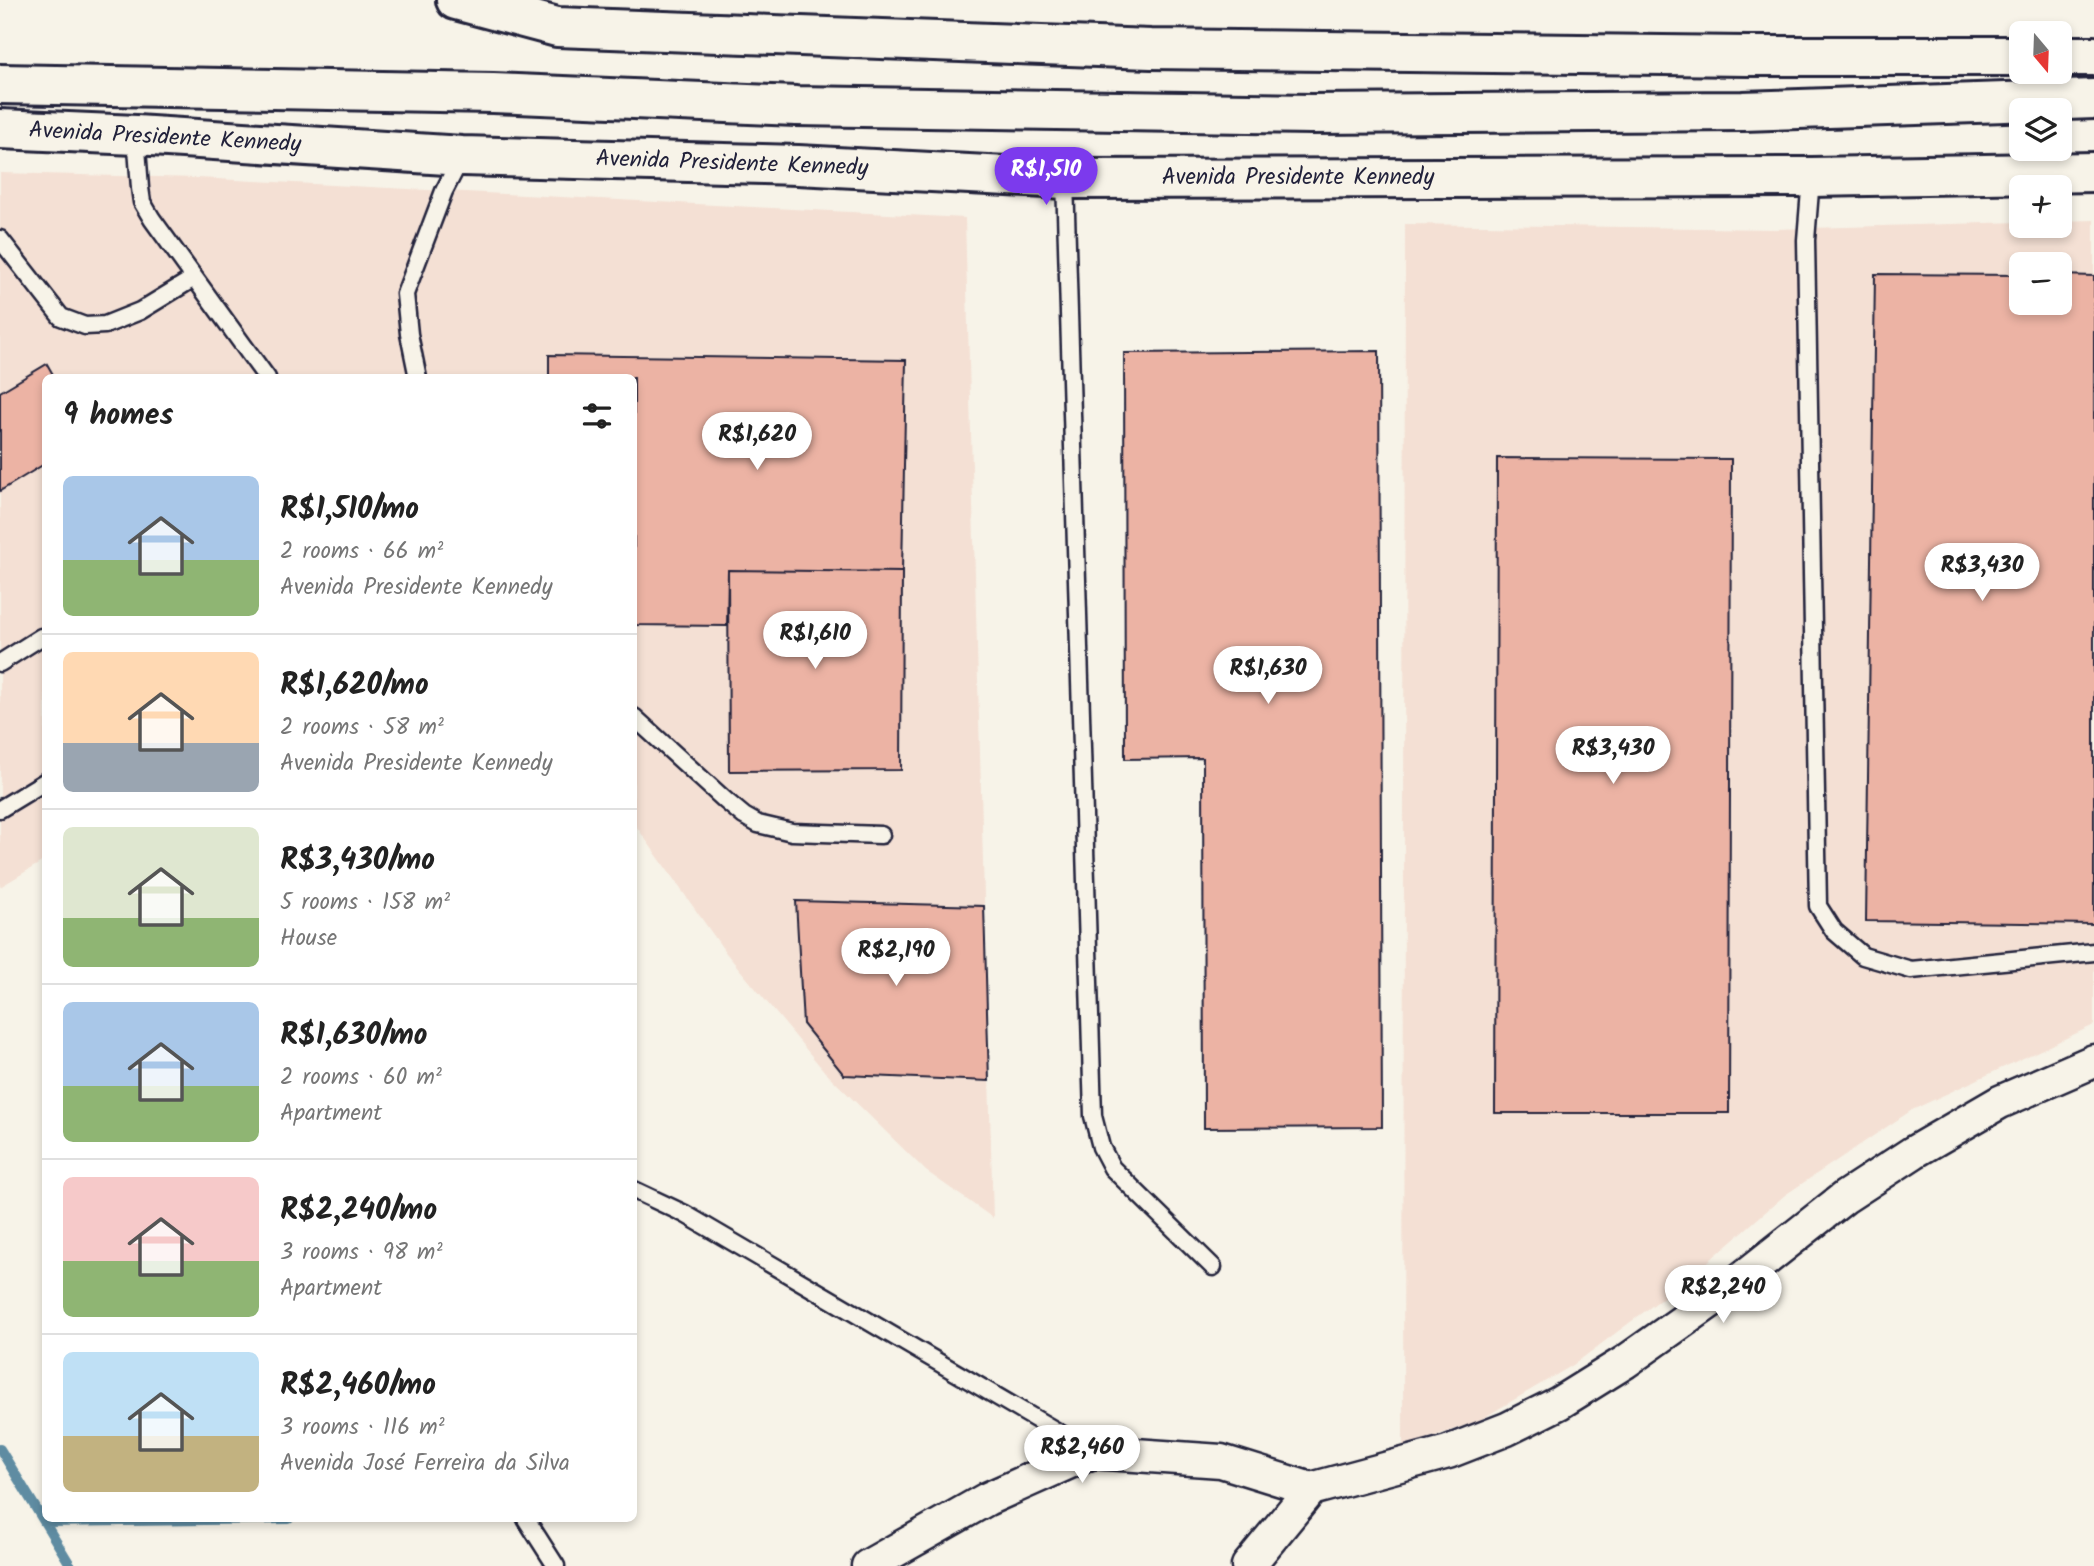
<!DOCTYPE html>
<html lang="en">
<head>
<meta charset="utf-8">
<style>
	:root { --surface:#fff; --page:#f2f2f2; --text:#222; --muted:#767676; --line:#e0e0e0; --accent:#7c3aed }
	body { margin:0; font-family:Kalam,sans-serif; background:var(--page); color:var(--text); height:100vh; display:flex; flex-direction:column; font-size:26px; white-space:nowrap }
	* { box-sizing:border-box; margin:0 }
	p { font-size:23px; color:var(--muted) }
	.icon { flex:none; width:38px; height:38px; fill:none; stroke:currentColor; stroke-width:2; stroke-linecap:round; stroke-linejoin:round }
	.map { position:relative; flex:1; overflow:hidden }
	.panel { position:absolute; left:42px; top:374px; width:595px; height:1148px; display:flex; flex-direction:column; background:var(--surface); border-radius:10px; box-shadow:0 4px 10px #0003 }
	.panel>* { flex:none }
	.needle { width:46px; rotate:161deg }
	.buttons { position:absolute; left:2009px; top:21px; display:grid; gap:14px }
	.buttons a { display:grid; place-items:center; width:63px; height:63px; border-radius:10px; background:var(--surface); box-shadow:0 4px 10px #0003; font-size:35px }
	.price { position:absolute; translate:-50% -60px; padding:0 16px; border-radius:24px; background:#fff; color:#222; font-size:23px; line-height:46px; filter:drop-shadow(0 2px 4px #0008) }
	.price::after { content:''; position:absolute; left:50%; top:42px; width:21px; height:16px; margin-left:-10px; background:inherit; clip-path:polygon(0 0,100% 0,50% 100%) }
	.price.on { background:var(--accent); color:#fff }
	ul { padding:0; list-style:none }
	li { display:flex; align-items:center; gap:21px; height:175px; padding:0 21px }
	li+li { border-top:2px solid var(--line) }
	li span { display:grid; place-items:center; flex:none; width:196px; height:140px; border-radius:10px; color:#555 }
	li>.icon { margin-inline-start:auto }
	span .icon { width:84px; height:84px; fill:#fffc; stroke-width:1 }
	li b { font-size:30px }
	h2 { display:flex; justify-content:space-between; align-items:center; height:84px; padding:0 21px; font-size:30px }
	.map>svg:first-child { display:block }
	.built { fill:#f4e0d4; fill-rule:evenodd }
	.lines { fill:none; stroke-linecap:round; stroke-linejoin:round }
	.stream { stroke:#5f8ca2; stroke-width:10 }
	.building { fill:#ecb3a4; stroke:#22223b; stroke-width:2 }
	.service-casing { stroke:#22223b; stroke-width:21 }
	.minor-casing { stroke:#22223b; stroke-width:37 }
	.secondary-casing { stroke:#22223b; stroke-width:44 }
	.motorway-casing { stroke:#22223b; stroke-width:44 }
	.service { stroke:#f7f3e8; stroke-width:16 }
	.minor { stroke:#f7f3e8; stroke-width:32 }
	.secondary { stroke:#f7f3e8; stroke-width:38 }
	.motorway { stroke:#f7f3e8; stroke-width:38 }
	.labels { text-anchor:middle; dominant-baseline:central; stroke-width:5; stroke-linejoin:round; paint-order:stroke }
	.street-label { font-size:23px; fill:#22223b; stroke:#f7f3e8 }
</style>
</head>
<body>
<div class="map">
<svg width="2094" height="1566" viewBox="0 0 2094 1566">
	<rect width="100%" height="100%" fill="#f7f3e8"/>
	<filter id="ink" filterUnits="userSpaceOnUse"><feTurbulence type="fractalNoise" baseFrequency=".0143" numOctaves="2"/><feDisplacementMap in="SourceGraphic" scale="14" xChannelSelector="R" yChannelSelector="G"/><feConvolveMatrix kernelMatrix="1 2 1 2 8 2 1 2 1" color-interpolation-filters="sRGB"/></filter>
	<g filter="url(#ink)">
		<path class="built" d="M0,173l198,5 767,40 28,1000 -67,-47 -101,-99 -99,-119 -92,-130v-445h-588l-1,482 -45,27z
			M2094,220v805l-182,85 -127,85 -97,84 -115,86 -95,56 -75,26 2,-1223 370,5 246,-7v4h39v-5zM2021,264h39v39h-39z"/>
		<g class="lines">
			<path class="stream" d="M0,1449l71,117
				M45,1522l244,-3"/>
		</g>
		<path class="building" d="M1875,274l146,1v28h39v-28l34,1v648l-228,-3z
			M1379,351l3,776 -178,1 -1,-370 -78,1 -1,-406z
			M549,355l357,5 -4,212 -174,-2 -1,56 -93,-1v-247h-85z
			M47,364l8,14h-9v85l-46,28v-99z
			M1497,458l234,1 -2,654h-234z
			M728,570l174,2 -1,198 -172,1z
			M796,901l188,5 5,175 -145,-6 -41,-51z"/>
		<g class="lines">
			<defs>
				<path id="service" d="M136,135l4,53 2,14 10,17 115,159
					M1811,178l-5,62 12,666 16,25 29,25 48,14 183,-18
					M1065,179l28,937 8,31 11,21 101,99
					M0,239l61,78 24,9 20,-1 35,-14 54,-33
					M418,378l-9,-44 -4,-40 39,-103 17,-33
					M0,663l41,-26
					M634,717l92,84 18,15 14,8 34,8 89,3
					M0,809l46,-28
					M634,1190l51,24 407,238
					M526,1519l30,47"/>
				<path id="minor" d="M1311,1489l137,-37 59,-23 52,-26 66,-41 106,-75 114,-90 69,-45 86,-50 94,-41
					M868,1566l119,-67 105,-47 129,9 90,28
					M1248,1566l63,-77"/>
				<path id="secondary" d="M0,129l136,6 326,21 336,9 267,14 746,-2 283,-5"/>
				<path id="motorway" d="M456,0l101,27 594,22 596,7h274
					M2060,56h34
					M0,84l493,9 303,13 515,8 432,-3 351,-12"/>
			</defs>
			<use href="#service" class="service-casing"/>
			<use href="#minor" class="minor-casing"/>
			<use href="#secondary" class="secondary-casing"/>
			<use href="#motorway" class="motorway-casing"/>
			<use href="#service" class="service"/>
			<use href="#minor" class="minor"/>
			<use href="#secondary" class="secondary"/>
			<use href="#motorway" class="motorway"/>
		</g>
	</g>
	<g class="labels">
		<g class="street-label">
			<text transform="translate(165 138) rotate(3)">Avenida Presidente Kennedy</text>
			<text transform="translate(732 164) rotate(2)">Avenida Presidente Kennedy</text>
			<text x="1298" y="178">Avenida Presidente Kennedy</text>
		</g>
	</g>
</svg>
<div class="buttons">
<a><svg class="needle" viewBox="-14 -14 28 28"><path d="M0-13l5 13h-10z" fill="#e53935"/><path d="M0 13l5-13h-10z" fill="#767676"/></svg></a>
<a><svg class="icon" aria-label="layers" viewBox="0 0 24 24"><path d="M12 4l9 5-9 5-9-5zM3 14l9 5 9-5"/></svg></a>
<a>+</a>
<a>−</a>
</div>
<b class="price on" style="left:1046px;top:207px">R$1,510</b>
<b class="price" style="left:757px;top:472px">R$1,620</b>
<b class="price" style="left:1982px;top:603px">R$3,430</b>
<b class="price" style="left:815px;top:671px">R$1,610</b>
<b class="price" style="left:1268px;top:706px">R$1,630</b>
<b class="price" style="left:1613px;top:786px">R$3,430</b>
<b class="price" style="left:896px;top:988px">R$2,190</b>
<b class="price" style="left:1723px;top:1325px">R$2,240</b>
<b class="price" style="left:1082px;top:1485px">R$2,460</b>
<section class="panel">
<h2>9 homes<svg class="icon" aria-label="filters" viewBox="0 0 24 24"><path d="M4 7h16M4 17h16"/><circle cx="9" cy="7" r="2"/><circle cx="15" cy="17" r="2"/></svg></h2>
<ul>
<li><span style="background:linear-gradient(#a9c7e8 60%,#8fb573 0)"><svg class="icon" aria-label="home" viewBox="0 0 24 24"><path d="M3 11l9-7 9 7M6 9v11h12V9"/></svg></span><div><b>R$1,510/mo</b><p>2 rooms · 66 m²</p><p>Avenida Presidente Kennedy</p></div></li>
<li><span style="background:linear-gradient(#ffd9b3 65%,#9aa5b1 0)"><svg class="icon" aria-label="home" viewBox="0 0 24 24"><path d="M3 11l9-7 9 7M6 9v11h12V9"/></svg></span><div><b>R$1,620/mo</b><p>2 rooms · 58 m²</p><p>Avenida Presidente Kennedy</p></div></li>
<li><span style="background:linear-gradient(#dfe7d0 65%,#8fb573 0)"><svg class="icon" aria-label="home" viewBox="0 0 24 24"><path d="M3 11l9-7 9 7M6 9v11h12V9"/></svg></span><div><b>R$3,430/mo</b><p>5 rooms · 158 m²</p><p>House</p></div></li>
<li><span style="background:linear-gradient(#a9c7e8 60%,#8fb573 0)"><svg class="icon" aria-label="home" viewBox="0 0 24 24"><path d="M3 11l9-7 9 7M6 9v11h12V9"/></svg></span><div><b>R$1,630/mo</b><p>2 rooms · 60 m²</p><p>Apartment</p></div></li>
<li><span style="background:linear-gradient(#f6c9c9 60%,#8fb573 0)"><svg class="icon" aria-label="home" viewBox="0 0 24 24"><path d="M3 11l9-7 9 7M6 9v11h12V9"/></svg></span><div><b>R$2,240/mo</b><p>3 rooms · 98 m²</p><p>Apartment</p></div></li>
<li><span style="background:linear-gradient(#bfe0f5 60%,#c2b280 0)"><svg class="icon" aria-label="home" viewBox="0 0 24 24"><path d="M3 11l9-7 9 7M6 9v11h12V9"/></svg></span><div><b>R$2,460/mo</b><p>3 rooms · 116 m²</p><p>Avenida José Ferreira da Silva</p></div></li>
</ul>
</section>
</div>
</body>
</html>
